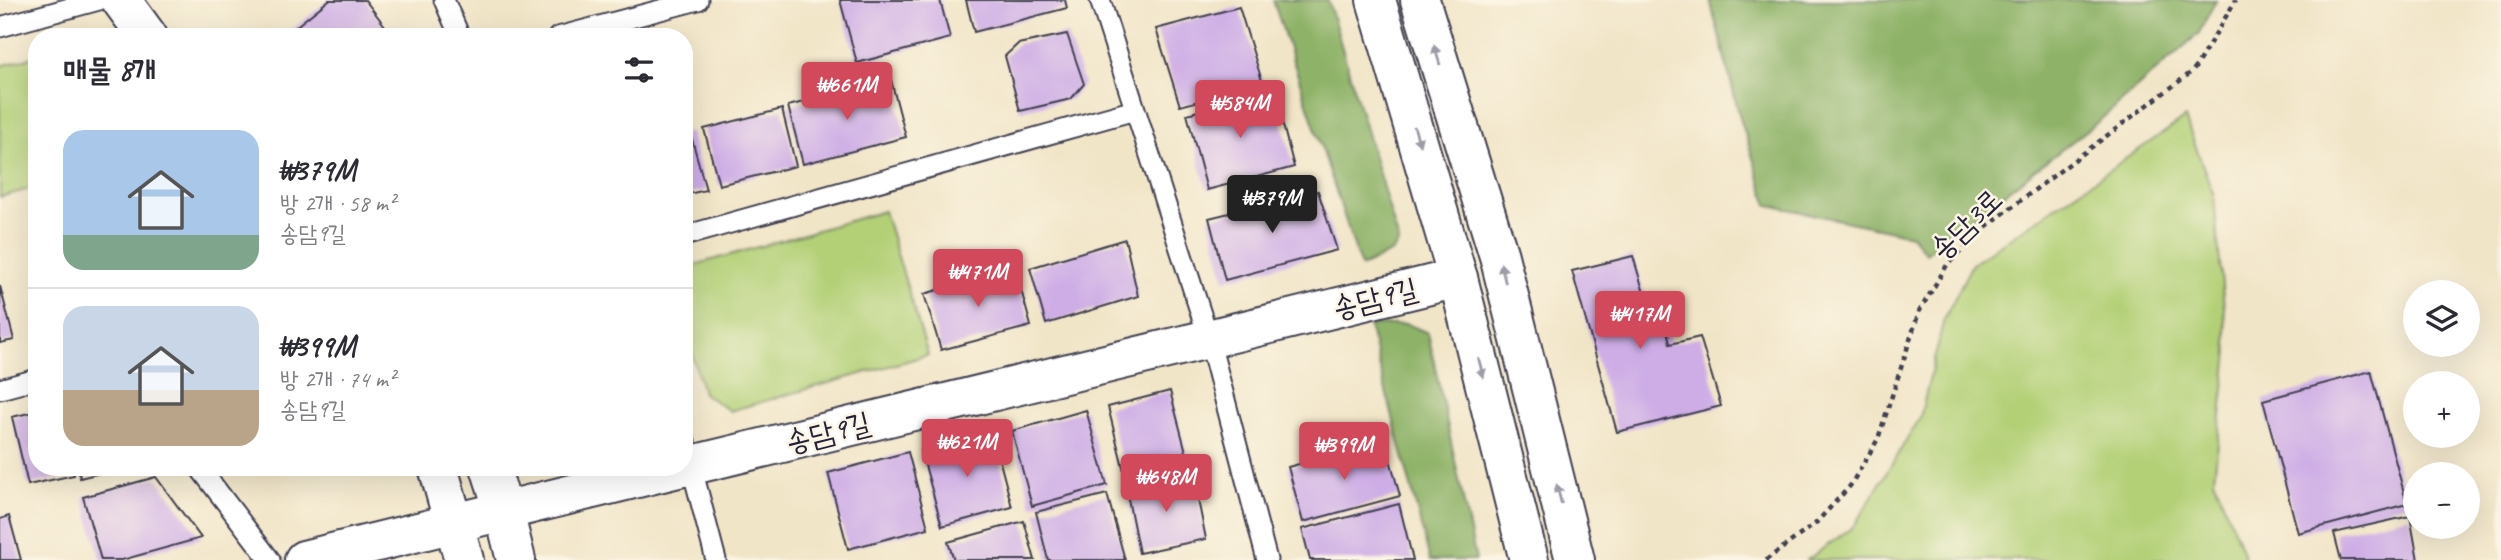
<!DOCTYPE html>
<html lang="ko">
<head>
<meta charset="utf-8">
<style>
	:root { --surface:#fff; --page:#f2f2f3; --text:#2b2b33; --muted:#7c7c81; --line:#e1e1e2; --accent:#d1495b }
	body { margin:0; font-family:Caveat,"Poor Story",sans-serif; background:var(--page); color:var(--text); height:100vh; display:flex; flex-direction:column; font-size:26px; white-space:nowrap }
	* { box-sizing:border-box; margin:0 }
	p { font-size:23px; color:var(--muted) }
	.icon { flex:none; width:38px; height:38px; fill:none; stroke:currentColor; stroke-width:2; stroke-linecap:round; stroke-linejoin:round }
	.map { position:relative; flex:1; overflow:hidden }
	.sheet { position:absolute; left:28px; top:28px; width:665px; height:448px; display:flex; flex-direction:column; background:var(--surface); border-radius:28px; box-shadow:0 7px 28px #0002 }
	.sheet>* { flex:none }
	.buttons { position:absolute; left:2403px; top:280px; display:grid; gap:14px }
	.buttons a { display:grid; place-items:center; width:77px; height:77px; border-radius:50%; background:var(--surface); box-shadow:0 7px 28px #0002; font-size:35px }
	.price { position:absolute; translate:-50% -60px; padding:0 16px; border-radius:7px; background:var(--accent); color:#fff; font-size:23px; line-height:46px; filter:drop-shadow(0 2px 4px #0008) }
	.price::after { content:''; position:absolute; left:50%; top:42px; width:21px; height:16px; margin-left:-10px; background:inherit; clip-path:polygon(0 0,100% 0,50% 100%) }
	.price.selected { background:#222; color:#fff }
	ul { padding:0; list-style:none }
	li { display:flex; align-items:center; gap:21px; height:175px; padding:0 35px }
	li+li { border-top:2px solid var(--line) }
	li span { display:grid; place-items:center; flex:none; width:196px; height:140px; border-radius:21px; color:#555 }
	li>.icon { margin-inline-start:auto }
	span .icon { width:84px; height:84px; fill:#fffc; stroke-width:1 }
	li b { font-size:30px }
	h2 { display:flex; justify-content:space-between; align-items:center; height:84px; padding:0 35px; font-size:30px }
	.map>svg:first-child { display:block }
	.green { fill:#b3d077; stroke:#6a7959; stroke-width:2 }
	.forest { fill:#8eb268; stroke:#586a52; stroke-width:2 }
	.building { fill:#ceade6 }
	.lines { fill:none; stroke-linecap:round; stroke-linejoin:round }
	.lane-casing { stroke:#413f50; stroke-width:23 }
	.street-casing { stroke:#413f50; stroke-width:42 }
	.secondary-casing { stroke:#413f50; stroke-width:42 }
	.path { stroke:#413f50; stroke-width:4.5; stroke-dasharray:5 5; stroke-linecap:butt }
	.lane { stroke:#fff; stroke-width:19 }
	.street { stroke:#fff; stroke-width:38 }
	.secondary { stroke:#fff; stroke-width:38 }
	.oneway { fill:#9c9ca7 }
	.labels { text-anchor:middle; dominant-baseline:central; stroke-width:5; stroke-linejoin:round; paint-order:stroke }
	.street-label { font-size:30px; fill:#22223b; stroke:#fcf5e5 }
</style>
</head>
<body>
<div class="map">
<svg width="2501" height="560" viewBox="0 0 2501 560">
	<rect width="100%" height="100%" fill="#fcf5e5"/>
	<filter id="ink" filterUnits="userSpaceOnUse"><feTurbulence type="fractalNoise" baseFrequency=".0143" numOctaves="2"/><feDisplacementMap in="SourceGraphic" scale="14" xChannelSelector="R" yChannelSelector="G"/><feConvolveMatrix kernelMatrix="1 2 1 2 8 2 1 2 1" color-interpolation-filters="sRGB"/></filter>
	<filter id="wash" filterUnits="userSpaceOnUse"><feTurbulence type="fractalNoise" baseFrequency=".00686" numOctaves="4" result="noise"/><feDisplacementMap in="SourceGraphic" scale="28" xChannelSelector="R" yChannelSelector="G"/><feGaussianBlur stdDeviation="1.57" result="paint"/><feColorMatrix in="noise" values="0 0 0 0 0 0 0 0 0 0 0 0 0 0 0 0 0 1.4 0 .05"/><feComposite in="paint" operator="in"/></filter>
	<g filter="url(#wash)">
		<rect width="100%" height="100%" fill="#f1e5c7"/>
		<path class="green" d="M37,56v131l-37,10v-131z
			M2185,118l29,78 14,156 -14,127 32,81h-439l47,-34 66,-108 24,-99 28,-55z
			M884,211l44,144 -198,56 -27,-18 -19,-68v-57z"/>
		<path class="forest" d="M1273,0h55l71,242 -7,10 -31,15z
			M1710,0h506l-17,33 -100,88 -173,132 -15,-18 -143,-30 -28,-87z
			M1407,324l21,9 48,227h-46l-61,-234z"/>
		<g id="blocks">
			<path class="building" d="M329,0h36l20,26 -13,11h-89z
				M840,0h100l10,38 -93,25z
				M966,0h99l2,8 -93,24z
				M1239,7l24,77 -83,22 -24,-77z
				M1067,34l17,50 -13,15 -51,12 -15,-55 13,-12z
				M891,80l15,57 -103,27 -15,-58z
				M1274,91l20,76 -87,23 -20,-76z
				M782,109l14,57 -77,19 -15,-56z
				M690,132l16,58 -22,5v-62z
				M1318,191l19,59 -112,30 -16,-62z
				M1125,239l13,57 -92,28 -16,-56z
				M1633,256l18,61 13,-2 6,29 30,-7 21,69 -104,26 -45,-161z
				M1015,268l16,58 -90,24 -17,-56z
				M0,286l14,54 -14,3z
				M2371,371l36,133 -109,29 -35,-133z
				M1170,391l20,76 -63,16 -19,-76z
				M1086,410l21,75 -75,21 -20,-75z
				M37,411v56h35l2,8 -46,10 -16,-68z
				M992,432l20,75 -70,19 -21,-75z
				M1385,441l15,55 -97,26 -15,-55z
				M908,452l20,76 -80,21 -20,-76z
				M78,467h42v1l-40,10z
				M1193,475l13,64 -67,14 -13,-64z
				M156,477l45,61 -79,22h-21l-18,-63z
				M1107,494l18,66h-77l-12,-48z
				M1399,504l14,56h-103l-8,-31z
				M9,516l12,44h-21v-41z
				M2410,516l8,44h-77l-7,-27z
				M1024,521l11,39h-81l-6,-18z"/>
		</g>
	</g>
	<g filter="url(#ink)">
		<use href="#blocks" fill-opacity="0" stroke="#413f50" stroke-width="2"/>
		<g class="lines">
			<defs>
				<path id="lane" d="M444,0l16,37
					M1100,0l109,339 58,221
					M0,27l99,-27
					M558,37l140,-37
					M684,236l451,-126
					M0,389l37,-10
					M684,438l32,122
					M199,467l71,93"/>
				<path id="street" d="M684,467l774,-189
					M304,560l378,-93"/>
				<path id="secondary" d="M121,0l27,37
					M1376,0l82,278 71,282
					M1420,0l79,256 76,304
					M438,467l26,93
					M490,467l14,44 12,49"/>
			</defs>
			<use href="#lane" class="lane-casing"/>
			<use href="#street" class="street-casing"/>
			<use href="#secondary" class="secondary-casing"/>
			<path class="path" d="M1766,560l49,-36 35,-38 28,-47 41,-127 28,-47 33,-34 213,-160 43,-71"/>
			<use href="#lane" class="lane"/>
			<use href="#street" class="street"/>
			<use href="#secondary" class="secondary"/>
		</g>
		<defs><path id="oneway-solid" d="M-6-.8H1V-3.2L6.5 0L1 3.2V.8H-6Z" transform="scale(1.75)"/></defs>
		<g class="oneway">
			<use href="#oneway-solid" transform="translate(1437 55) rotate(-107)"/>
			<use href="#oneway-solid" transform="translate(1417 136) rotate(73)"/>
			<use href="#oneway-solid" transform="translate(1503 273) rotate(-104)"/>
			<use href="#oneway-solid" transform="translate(1481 368) rotate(76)"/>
			<use href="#oneway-solid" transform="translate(1559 494) rotate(-104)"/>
		</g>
	</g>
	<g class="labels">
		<g class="street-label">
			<text transform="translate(1966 224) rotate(-44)">송담3로</text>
			<text transform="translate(1375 298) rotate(-14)">송담9길</text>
			<text transform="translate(828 432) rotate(-14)">송담9길</text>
		</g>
	</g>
</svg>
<div class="buttons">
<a><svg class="icon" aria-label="layers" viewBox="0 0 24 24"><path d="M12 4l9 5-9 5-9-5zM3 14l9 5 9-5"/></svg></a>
<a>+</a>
<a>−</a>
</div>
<b class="price" style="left:847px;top:122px">₩661M</b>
<b class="price" style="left:1240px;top:140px">₩584M</b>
<b class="price selected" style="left:1272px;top:235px">₩379M</b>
<b class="price" style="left:978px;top:309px">₩471M</b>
<b class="price" style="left:1640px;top:351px">₩417M</b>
<b class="price" style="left:967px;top:479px">₩621M</b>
<b class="price" style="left:1344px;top:482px">₩399M</b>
<b class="price" style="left:1166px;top:514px">₩648M</b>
<section class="sheet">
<h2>매물 8개<svg class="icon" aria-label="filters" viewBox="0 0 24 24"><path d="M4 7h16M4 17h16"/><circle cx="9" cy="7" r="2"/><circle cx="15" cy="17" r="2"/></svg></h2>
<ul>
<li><span style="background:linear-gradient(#a9c7e8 75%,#7fa58c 0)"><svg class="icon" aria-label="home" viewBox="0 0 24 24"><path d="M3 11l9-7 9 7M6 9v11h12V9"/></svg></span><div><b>₩379M</b><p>방 2개 · 58 m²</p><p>송담9길</p></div></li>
<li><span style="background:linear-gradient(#c9d6e8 60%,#b9a48a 0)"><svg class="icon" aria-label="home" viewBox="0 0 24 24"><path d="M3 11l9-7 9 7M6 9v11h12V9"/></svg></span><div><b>₩399M</b><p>방 2개 · 74 m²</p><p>송담9길</p></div></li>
</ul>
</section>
</div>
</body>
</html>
